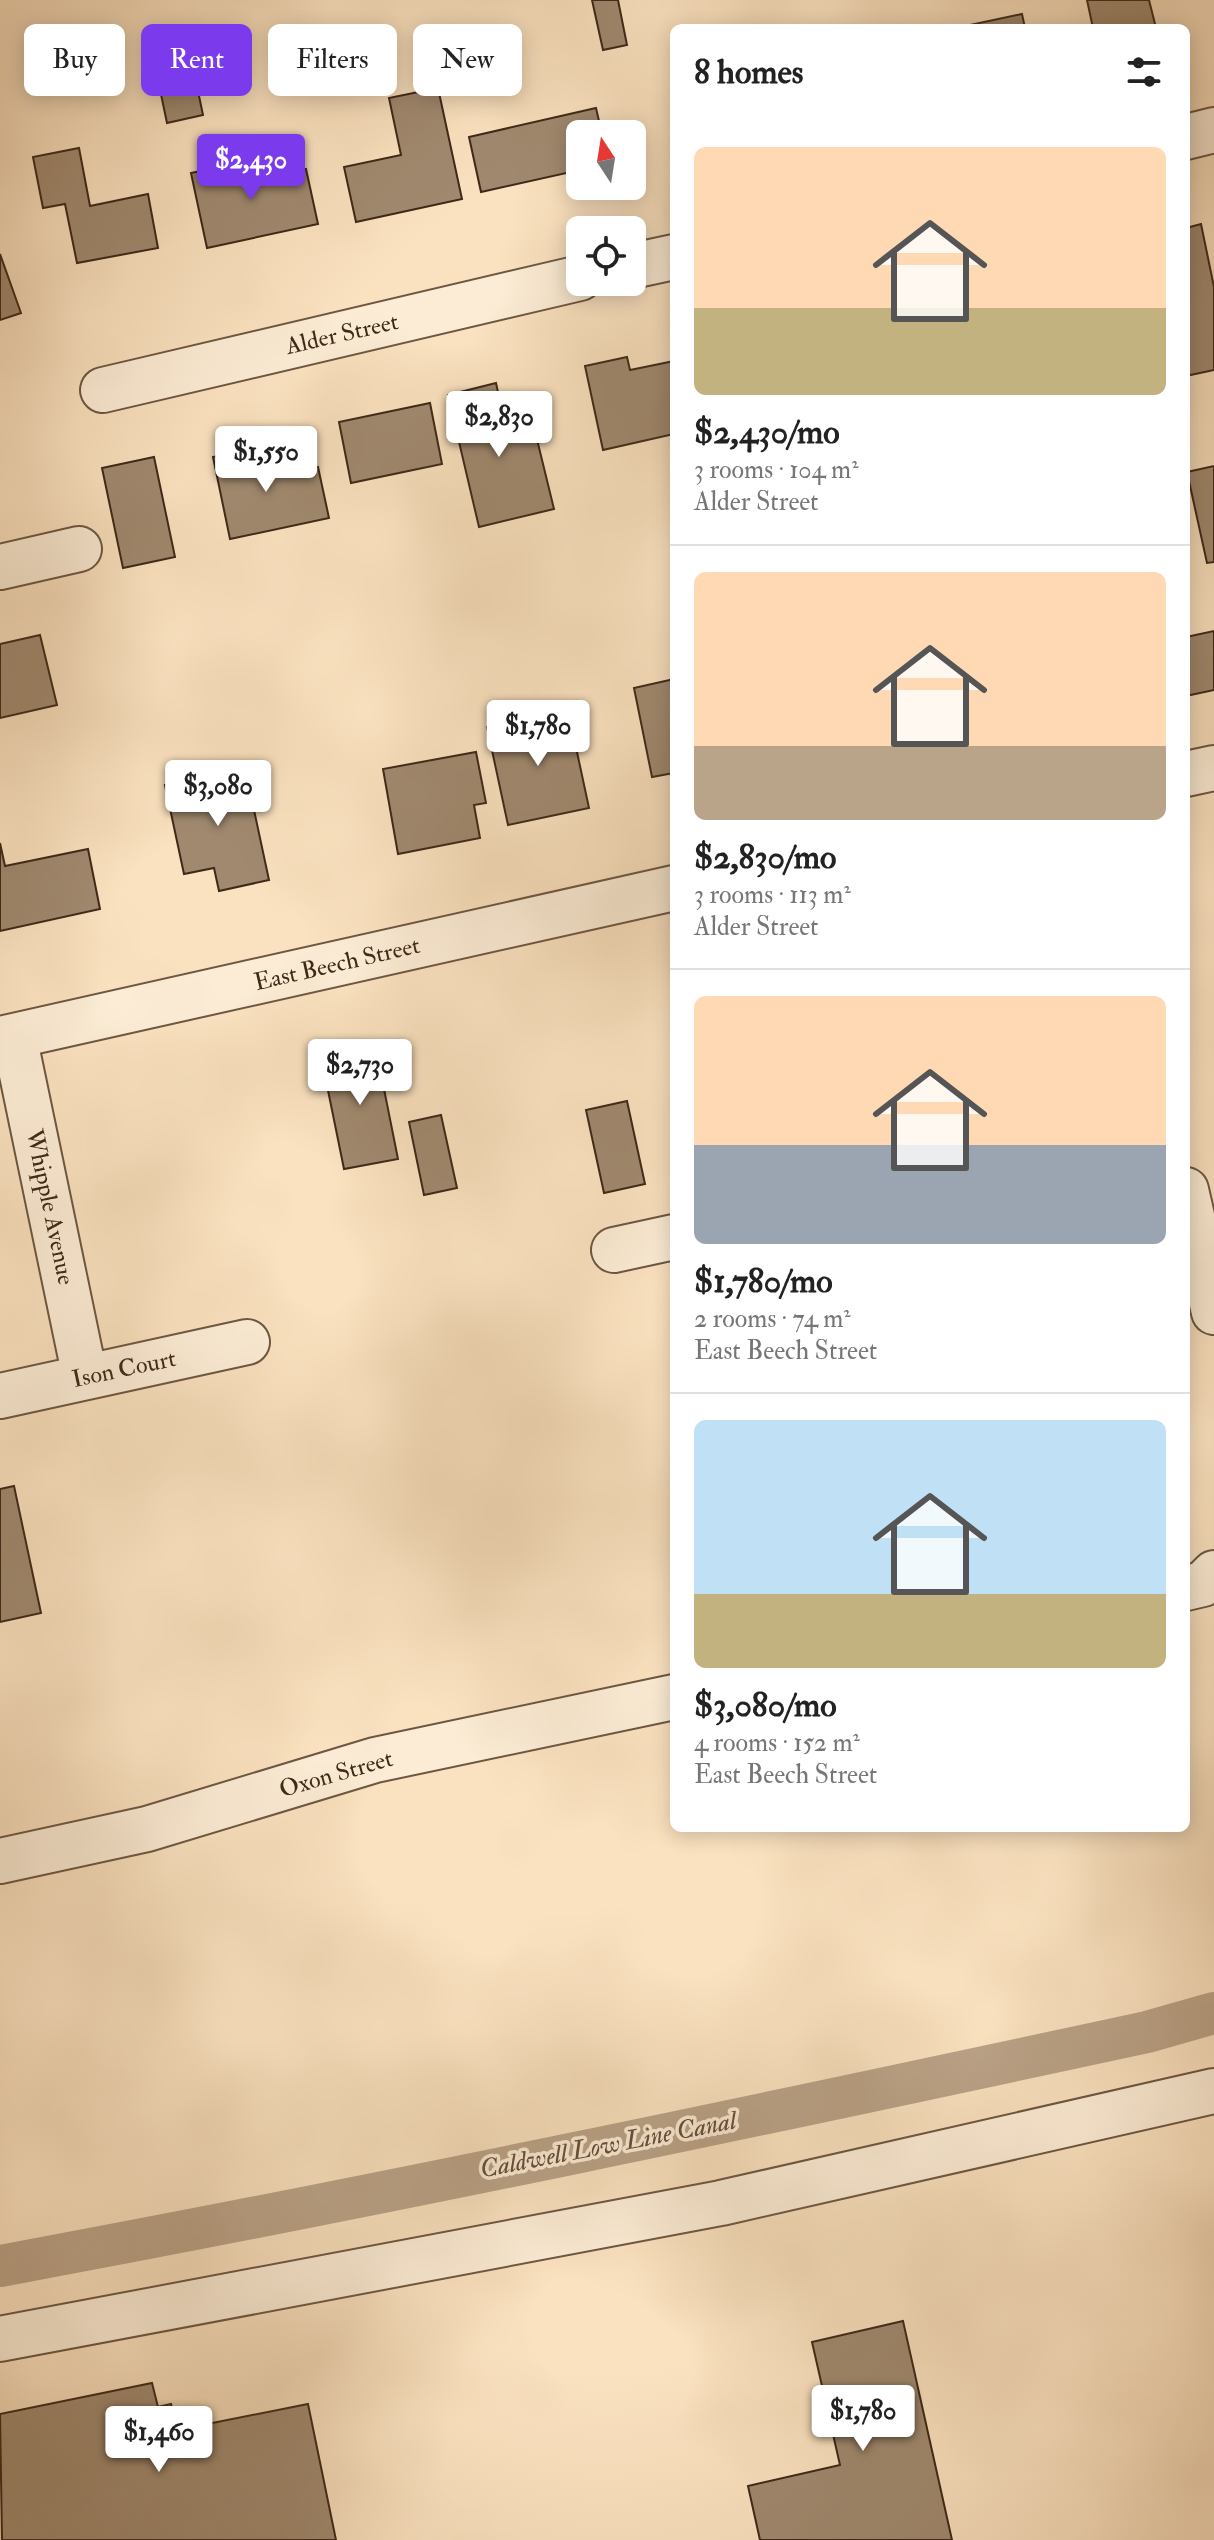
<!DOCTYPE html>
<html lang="en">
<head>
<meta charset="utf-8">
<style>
	:root { --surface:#fff; --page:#f2f2f2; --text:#222; --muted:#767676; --line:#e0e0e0; --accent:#7c3aed }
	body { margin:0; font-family:"IM FELL Double Pica",serif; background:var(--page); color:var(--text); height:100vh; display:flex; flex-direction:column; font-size:30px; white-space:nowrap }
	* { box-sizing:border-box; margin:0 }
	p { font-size:26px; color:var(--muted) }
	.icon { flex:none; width:44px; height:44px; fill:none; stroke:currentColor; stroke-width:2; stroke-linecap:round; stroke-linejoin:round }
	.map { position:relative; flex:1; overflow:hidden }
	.details { position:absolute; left:670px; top:24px; width:520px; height:1808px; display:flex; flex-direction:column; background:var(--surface); border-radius:12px; box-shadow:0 4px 20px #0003 }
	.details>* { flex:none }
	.guide { position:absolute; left:24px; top:24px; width:526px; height:72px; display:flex; gap:16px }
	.needle { width:52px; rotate:348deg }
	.buttons { position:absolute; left:566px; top:120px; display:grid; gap:16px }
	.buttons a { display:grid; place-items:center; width:80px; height:80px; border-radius:12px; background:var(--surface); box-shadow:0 4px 20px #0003; font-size:40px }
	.price { position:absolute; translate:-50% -68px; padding:0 18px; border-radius:8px; background:#fff; color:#222; font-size:26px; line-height:52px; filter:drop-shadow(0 2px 4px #0008) }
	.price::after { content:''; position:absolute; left:50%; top:48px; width:24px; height:18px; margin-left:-12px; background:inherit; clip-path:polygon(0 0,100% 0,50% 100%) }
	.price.selected { background:var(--accent); color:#fff }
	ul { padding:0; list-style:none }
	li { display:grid; align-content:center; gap:16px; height:424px; padding:0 24px }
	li+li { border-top:2px solid var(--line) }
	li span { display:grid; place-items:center; height:248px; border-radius:12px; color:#555 }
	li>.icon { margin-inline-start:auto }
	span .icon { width:144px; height:144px; fill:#fffc; stroke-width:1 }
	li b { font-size:34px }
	h2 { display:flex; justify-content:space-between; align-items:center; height:96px; padding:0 24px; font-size:34px }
	.chip { padding:0 28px; border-radius:12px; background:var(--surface); box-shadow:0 4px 20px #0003; font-size:28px; line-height:72px }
	.chip.selected { background:var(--accent); color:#fff }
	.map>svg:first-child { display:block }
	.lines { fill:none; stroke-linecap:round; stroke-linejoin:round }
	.canal { stroke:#baa287; stroke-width:42 }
	.building { fill:#a0896f; stroke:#3e2919; stroke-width:2 }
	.minor-casing { stroke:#6d5742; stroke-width:48 }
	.minor { stroke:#fcecd5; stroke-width:44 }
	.labels { text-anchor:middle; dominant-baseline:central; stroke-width:7; stroke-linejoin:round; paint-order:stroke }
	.street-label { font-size:24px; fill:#3e2919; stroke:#fcecd5 }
	.water-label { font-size:26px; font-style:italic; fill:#634d3a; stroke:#fcecd5 }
</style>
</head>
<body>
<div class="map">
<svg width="1214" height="2540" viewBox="0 0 1214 2540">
	<rect width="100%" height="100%" fill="#fae1bf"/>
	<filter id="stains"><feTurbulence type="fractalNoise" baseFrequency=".0025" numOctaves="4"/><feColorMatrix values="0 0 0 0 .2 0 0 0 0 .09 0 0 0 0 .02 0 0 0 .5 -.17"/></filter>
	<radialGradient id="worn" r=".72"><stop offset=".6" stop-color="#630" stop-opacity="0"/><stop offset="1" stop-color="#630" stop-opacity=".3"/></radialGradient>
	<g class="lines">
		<path class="canal" d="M0,2266c384,-71 766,-152 1147,-234l67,-19"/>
	</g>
	<path class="building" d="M592,0h26l9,45 -24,5z
		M1087,0h62l7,28h-63z
		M1022,14l3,14h-69z
		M194,72l9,43 -36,8 -9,-43z
		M438,88l24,111 -106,23 -12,-55 57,-12 -12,-57z
		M596,108l6,26h-22v36l-99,22 -12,-55z
		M79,148l11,58 58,-12 10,54 -81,15 -12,-59 -22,4 -10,-51z
		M266,157l4,20 36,-8 12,55 -111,24 -16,-75z
		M1201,224l13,63v83l-28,6v-148z
		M0,254l21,59 -21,7z
		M627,357l3,13 44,-9v73l-71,16 -18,-84z
		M496,383l9,42 27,-6 22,90 -75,18 -31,-132z
		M430,403l12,61 -91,19 -12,-61z
		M265,446l7,31 46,-10 11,51 -99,21 -17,-82z
		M154,457l21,100 -52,11 -21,-100z
		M1214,466v96l-7,1 -20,-91z
		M1214,631v59l-28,6v-59z
		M40,635l17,70 -57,13v-74z
		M674,679v94l-22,4 -18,-89z
		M568,710l21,98 -81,17 -21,-98z
		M476,752l10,51 -12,2 6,33 -82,16 -15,-85z
		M245,768l24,112 -50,11 -5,-23 -30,6 -19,-89z
		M0,843l5,23 83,-17 12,60 -100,22z
		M375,1044l23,115 -54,10 -23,-113z
		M627,1101l18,83 -41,9 -18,-83z
		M441,1115l16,73 -33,7 -15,-73z
		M14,1486l27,127 -41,9v-133z
		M903,2321l49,219h-192l-12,-54 92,-21 -28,-123z
		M152,2383l6,24 13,-3 6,26 131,-26 28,136h-334l-2,-126z"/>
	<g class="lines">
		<defs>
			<path id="minor" d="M1186,137l28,-7
				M632,266l42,-9
				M103,390l477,-112
				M0,567l79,-18
				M1186,774l28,-6
				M14,1036l71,341
				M0,1039l674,-151
				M1186,1190l28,122
				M614,1250l60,-13
				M0,1396l247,-54
				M1186,1588l17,-4 11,-11
				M0,1861l147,-32 228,-69 299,-63
				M0,2339l721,-136 493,-112"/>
		</defs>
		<use href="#minor" class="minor-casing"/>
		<use href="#minor" class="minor"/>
	</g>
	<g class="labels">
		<g class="street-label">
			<text transform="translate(342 334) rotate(-13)">Alder Street</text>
			<text transform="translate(337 964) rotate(-13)">East Beech Street</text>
			<text transform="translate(50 1207) rotate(78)">Whipple Avenue</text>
			<text transform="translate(124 1369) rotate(-12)">Ison Court</text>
			<text transform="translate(336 1774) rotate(-16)">Oxon Street</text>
		</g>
		<g class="water-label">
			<text transform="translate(608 2145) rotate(-11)">Caldwell Low Line Canal</text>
		</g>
	</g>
	<rect width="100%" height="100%" filter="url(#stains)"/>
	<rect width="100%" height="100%" fill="url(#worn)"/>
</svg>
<div class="buttons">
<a><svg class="needle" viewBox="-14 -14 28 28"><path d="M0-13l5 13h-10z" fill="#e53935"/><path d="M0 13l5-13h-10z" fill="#767676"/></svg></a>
<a><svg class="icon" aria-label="locate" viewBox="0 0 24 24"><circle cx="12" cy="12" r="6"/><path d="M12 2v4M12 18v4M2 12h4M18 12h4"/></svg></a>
</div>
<b class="price selected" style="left:251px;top:202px">$2,430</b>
<b class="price" style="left:499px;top:459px">$2,830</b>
<b class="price" style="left:266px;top:494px">$1,550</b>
<b class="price" style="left:538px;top:768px">$1,780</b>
<b class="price" style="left:218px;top:828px">$3,080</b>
<b class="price" style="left:360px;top:1107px">$2,730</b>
<b class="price" style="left:863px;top:2453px">$1,780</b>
<b class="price" style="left:159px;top:2474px">$1,460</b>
<div class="guide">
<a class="chip">Buy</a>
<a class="chip selected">Rent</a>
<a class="chip">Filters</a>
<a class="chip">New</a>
</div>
<section class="details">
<h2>8 homes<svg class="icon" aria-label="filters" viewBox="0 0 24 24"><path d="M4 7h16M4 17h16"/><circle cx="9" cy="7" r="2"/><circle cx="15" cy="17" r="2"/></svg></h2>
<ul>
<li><span style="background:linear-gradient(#ffd9b3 65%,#c2b280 0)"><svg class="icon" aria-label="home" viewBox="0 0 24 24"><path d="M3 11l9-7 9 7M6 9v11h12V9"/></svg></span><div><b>$2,430/mo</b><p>3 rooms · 104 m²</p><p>Alder Street</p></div></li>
<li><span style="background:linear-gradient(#ffd9b3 70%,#b9a48a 0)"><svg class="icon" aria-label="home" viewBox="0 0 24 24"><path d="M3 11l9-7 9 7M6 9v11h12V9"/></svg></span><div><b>$2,830/mo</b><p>3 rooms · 113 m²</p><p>Alder Street</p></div></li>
<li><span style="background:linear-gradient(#ffd9b3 60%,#9aa5b1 0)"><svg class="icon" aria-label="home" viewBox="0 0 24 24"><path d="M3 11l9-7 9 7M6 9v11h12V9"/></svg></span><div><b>$1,780/mo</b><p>2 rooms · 74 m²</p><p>East Beech Street</p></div></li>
<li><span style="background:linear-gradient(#bfe0f5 70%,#c2b280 0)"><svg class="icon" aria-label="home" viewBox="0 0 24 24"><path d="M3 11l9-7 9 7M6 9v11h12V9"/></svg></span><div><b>$3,080/mo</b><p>4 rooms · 152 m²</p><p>East Beech Street</p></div></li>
</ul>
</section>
</div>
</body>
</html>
